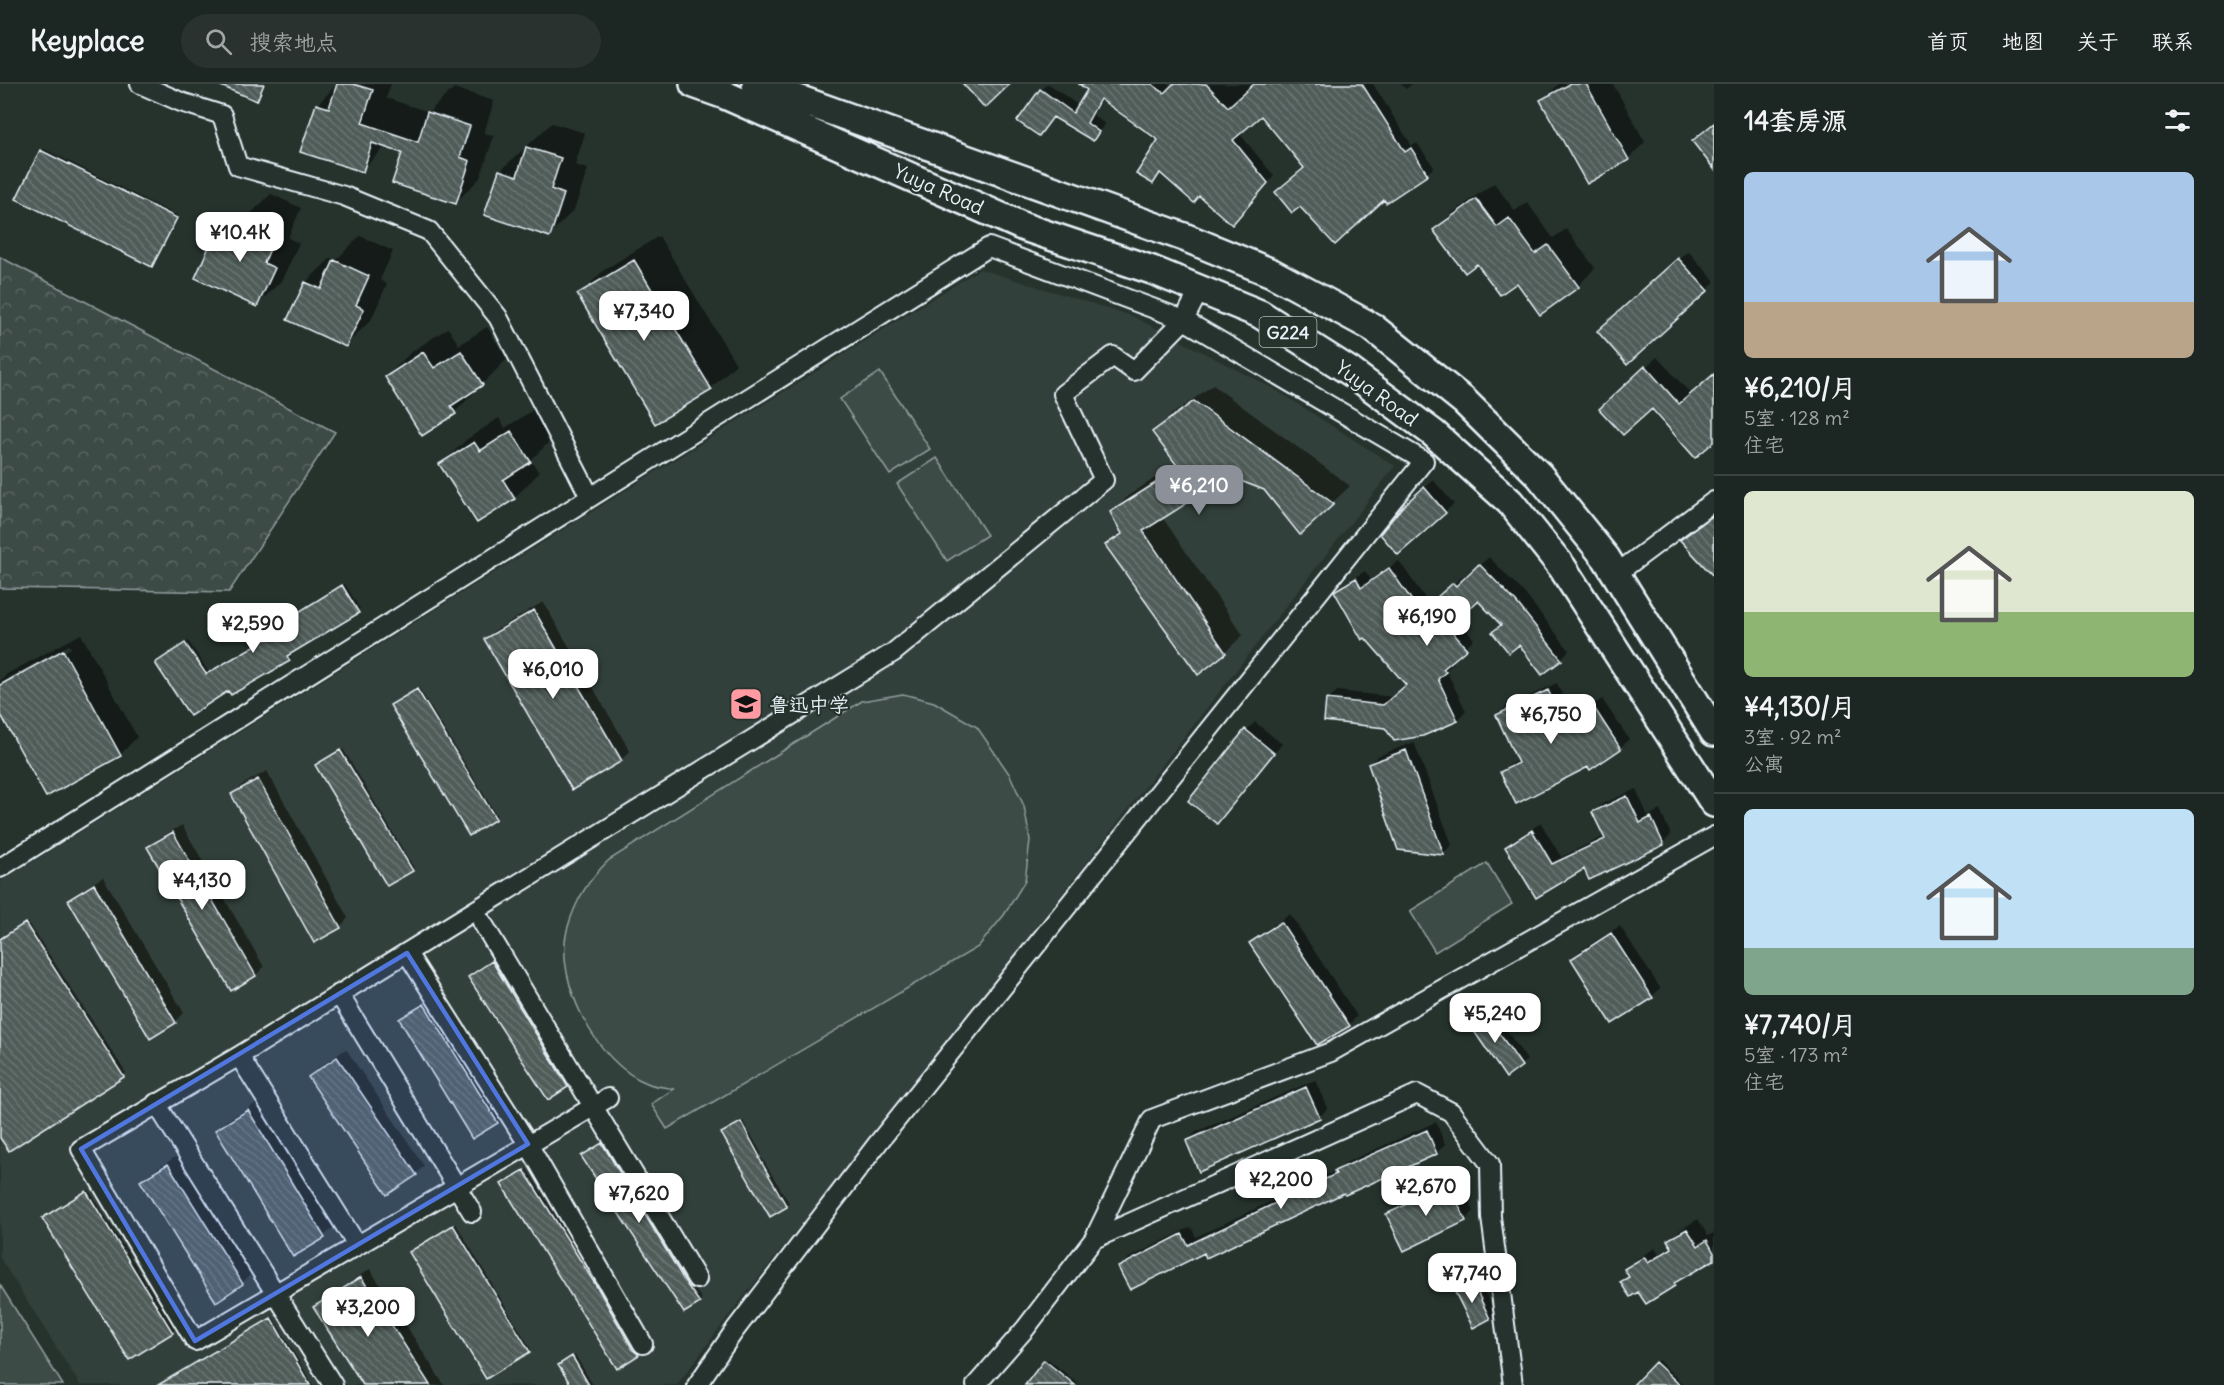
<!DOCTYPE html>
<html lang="zh">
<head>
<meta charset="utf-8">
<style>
	:root { --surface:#1c2622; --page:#29322f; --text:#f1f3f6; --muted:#a0a5a5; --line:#3a4340; --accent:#8c9099 }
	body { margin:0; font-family:Delius,"LXGW WenKai TC",sans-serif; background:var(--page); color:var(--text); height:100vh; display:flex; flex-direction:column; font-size:22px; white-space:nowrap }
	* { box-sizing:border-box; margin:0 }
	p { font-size:20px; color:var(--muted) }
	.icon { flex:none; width:33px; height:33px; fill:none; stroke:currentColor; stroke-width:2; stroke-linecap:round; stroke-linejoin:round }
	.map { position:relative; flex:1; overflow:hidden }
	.panel { display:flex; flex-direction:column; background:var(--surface); width:510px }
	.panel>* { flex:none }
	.price { position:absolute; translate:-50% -51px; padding:0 14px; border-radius:12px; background:#fff; color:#222; font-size:20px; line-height:39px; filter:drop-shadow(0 2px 3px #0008) }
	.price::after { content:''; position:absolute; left:50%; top:36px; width:18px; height:14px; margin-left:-9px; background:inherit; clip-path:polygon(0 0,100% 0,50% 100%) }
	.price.current { background:var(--accent); color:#fff }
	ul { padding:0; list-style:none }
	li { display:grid; align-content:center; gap:12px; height:318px; padding:0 30px }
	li+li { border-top:2px solid var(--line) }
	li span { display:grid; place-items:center; height:186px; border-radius:9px; color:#555 }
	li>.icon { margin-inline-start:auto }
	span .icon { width:108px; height:108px; fill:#fffc; stroke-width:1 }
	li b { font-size:26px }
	h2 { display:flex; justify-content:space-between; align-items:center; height:72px; padding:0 30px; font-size:26px }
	header { display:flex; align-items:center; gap:36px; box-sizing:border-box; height:84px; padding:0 30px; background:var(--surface); border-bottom:2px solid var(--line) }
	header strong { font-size:28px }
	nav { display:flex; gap:33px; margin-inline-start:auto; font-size:21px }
	.search { width:420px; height:54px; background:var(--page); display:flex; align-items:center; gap:15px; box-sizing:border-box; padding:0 21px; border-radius:33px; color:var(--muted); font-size:22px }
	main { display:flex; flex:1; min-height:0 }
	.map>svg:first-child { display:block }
	.built { fill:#333f3a }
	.forest { fill:url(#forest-crowns); stroke:#939ea0; stroke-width:1.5 }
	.garden { fill:#3e4b47; stroke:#939ea0; stroke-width:1.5 }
	.shadow { fill:#0007; fill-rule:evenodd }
	.building { fill:url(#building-back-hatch); stroke:#e8f1f8; stroke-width:1.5 }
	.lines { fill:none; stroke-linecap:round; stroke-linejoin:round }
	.minor-casing { stroke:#e8f1f8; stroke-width:22 }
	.highway-casing { stroke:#e8f1f8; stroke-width:32 }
	.minor { stroke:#26332d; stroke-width:18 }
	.highway { stroke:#26332d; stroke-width:27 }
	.marked { fill:#5077e0; fill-opacity:0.2; stroke:#5077e0; stroke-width:4.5; stroke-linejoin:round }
	.labels { text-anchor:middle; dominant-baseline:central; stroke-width:4.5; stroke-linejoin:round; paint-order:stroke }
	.shield { fill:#26332d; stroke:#aeb8bb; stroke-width:1.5 }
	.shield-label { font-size:18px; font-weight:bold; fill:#e8f1f8 }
	.street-label { font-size:20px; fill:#e8f1f8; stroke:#26332d }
	.poi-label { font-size:20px; fill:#e8f1f8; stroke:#26332d; text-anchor:start }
</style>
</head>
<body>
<header>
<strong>Keyplace</strong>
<div class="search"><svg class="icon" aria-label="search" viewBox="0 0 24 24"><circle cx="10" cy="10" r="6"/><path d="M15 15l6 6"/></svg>搜索地点</div>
<nav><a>首页</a><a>地图</a><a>关于</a><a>联系</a></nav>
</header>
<main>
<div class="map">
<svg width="1714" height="1301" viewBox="0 0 1714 1301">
	<defs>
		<pattern id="forest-crowns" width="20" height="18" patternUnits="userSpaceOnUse" patternTransform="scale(1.5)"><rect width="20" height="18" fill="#3e4b47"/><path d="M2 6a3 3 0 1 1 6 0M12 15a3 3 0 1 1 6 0" fill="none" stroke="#5a6562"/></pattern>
		<pattern id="building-back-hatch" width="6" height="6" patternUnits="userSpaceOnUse" patternTransform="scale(1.5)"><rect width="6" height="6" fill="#505c59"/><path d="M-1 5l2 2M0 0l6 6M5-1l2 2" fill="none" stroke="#697472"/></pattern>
	</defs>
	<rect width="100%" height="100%" fill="#26332d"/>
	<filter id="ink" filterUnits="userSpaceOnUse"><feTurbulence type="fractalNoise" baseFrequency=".0167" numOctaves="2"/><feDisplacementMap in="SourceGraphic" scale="12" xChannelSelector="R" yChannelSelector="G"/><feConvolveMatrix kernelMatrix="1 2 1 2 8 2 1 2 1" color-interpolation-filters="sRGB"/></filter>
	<g filter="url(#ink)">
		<path class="built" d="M980,185l152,47 142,73 121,77 -448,576 -214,268 -56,75h-597l-80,-127v-376z"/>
		<path class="forest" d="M0,173l335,175 -106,160 -229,-4z"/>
		<path class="garden" d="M880,288l50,77 -40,26 -50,-76z
			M937,374l50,77 -40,26 -50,-77z
			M903,610l31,8 43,25 33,48 14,31 6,34 -5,41 -21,34 -26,32 -311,182 -16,-25 23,-15c-8,-2 -19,-2 -27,-6 -50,-19 -93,-102 -80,-153 8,-29 21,-50 42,-70l253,-159z
			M1487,779l25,41 -77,48 -25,-41z
			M0,1201l63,100h-63z"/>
		<path class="shadow" d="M337,0h54l-5,14 43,14 25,-24 40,13 -10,32 10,3 -14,42 -25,25 -52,-51 -17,-6 -24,24 -45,-65z
			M1046,0h3l30,22 14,-22h75l62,44 -37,-44h180l39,62 5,-3 17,24 -7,7 -43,24 -78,-31 -45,-53 -22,19 35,43 -35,40 -78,-43 -8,9 7,-43 -58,-40 -9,16 12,9 -12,15 -39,-23 -15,19 -20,-15z
			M1401,0h11l-6,5z
			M1559,0h54l32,58 -17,17 -86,-58z
			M552,39l33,10 -10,32 13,4 -14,41 -25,25 -49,-64z
			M44,65l134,67 -26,49 -111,-114z
			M1494,99l21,28 12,-9 26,36 13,-9 29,39 -17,18 -61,-5 -39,-20 -43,-31 17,-17z
			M271,110l30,14 -13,30 11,5 -17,37 -25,25 -41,-68 24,-25 8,4z
			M360,152l33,15 -13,29 7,4 -16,36 -25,25 -57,-26 17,-37 25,-24 5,2z
			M659,152l77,128 -25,24 -132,-93 25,-25z
			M1688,167l26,29v3l-7,7 -99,33z
			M487,243l20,32 -52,53 -69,-35 25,-25 37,-24 11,17z
			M1657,273l34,37 23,-20v66l-62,-34 -40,-8z
			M1213,301l137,101 -50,47 -35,-44 -32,-13 -12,4 -59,37 81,118 -18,17 -118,-107 15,-14 -10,-18 17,-18 48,-31 -23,-32 17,-17z
			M536,324l19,28 -24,24 8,13 -25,25 -73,-34 25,-24 33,-22 6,10z
			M1433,396l21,24 -56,49 15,-56z
			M1489,473l36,37 44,56 -8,9 -59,-35 -24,-25 -22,19 18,21 -23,21 3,3 -8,7 20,41 -8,9 -35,15 -37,-8 -58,-27 9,-9 57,6 14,-12 -73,-93 9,-8 21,-13 6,9 28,-19 30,43 34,-28 2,3z
			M345,500l15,25 -2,2 -69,42 2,4 -2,3 -60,28 -70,-27 29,-20 21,32 80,-46 -1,-8z
			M543,518l87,149 -9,9 -135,-121 8,-8z
			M81,550l56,103 -17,18 -120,-46v-28l7,-7zM69,561l2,3 -62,34v-4z
			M1557,599l16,35 29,-19 27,40 -9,9 -30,20 -1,-3 -87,7 8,-8 8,-4 -21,-45 9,-8z
			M419,604l78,128 -2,2 -101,-115z
			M1255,638l27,22 -65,78 30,-92z
			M1414,658l38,103 -8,8 -45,-5 -30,-84 9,-8z
			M343,665l71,119 -2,2 -93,-107z
			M267,687l81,147 -8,9 -107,-133 9,-9z
			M1636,705l12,27 12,-6 11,25 -8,8 -78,24 -49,29 -30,-49 9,-8 26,-16 20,34 44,-21 -11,-24 8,-8z
			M182,741l82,142 -8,8 -25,14 -82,-141 9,-9z
			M103,793l81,136 -9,9 -105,-122 9,-8z
			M1290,830l67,102 -8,9 -98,-82 8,-8z
			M28,838l98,151 -117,76 -9,-14v-195z
			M1620,842l40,62 -8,9 -80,-38 9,-9z
			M495,876l75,123 -3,3 -95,-111z
			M427,918l72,117 -2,3 -94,-105z
			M1489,921l38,55 -21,16 -37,-55z
			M346,965l78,117 -8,8 -107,-97 9,-9z
			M1315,996l13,28 -9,9 -132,24 9,-9z
			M257,1019l76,125 -9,8 -31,19 -76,-125 9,-9z
			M743,1037l19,33 -2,1 29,48 -3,3 -61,-75z
			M1436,1038l9,22 -8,9 -91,40 -2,-2 -139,60 -85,16 9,-9 62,-31 5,10 141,-67 8,-7z
			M605,1058l84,140 13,17 -18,12 -98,-157z
			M177,1072l74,118 -9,9 -26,16 -74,-117 8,-9z
			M527,1085l113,182 -23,16 -111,-185z
			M1457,1092l17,35 -8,9 -61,29 -17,-35 9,-9z
			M89,1106l86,139 -45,29 -84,-142z
			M1698,1135l10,17 6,-3v25l-32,19 -7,7 -28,18 -8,-12 -17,-7 8,-8 -4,-6 11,-10 18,-11 4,6 13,-8 -3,-6 11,-10z
			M456,1140l75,125 -2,2 -116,-101z
			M370,1185l74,116h-79l-50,-78 9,-8z
			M1477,1193l18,36 -5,5 -17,8 -17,-35 5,-6z
			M273,1233l40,68h-149l1,-4z
			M575,1271l18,30h-21l-10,-22z
			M1048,1275l32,26h-53z
			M1658,1276l26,25h-49z"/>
		<path class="building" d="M216,0h48l-7,17z
			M337,0h16l20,6 -11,33 56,19 9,-30 43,14 -10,31 10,4 -14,43 -64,-21 10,-30 -30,-10 -9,29 -63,-20 16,-48 13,4z
			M963,0h47l-25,24z
			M1079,0h73l12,9 9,-9h33l22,23 26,-23h108l43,68 6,-4 17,27 -42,28 -2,-3 -49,45 -35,-38 -8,6 -17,-21 29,-24 -43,-52 -28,24 35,43 -36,42 -33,-29 -5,7 -34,-30 -7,11 -17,-10 22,-34 -58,-41 -13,24 12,9 -6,9 -40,-24 -14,19 -22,-15 23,-32 33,24 14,-23z
			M1570,0h16l43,76 -42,24 -47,-84z
			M1714,39v46l-22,-28z
			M526,63l35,11 -10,31 13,5 -14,43 -66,-22 15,-45 18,6z
			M40,66l137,68 -25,49 -136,-68z
			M1476,115l21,28 12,-9 26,36 13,-9 31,42 -39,28 -23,-32 -17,12 -23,-31 -12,9 -32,-43z
			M244,134l33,15 -13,30 11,5 -18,39 -62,-29 19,-42 19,9z
			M1678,174l30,33 -81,74 -30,-34z
			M334,176l35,16 -13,29 8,4 -18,38 -59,-27 18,-38 16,7z
			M634,176l78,130 -57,34 -78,-130z
			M461,267l22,34 -32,21 5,8 -34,22 -37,-59 38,-25 11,16z
			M1645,282l34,38 35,-30v68l-19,16 -43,-49 -29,26 -24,-26z
			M1194,317l140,103 -34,31 -36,-45 -31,-12 -11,3 -79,50 83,122 -28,22 -93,-130 17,-11 -12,-22 69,-44 -27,-36z
			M511,347l20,31 -28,18 12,19 -38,24 -38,-59 35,-22 6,9z
			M1424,403l22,26 -48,42 -18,-21 23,-28z
			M1714,431v62l-34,-37z
			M1479,480l38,39 45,57 -20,15 -23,-30 -10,8 -17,-21 9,-7 -23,-24 -30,26 19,22 -24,20 3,3 -8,7 20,42 -35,15 -29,5 -9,-13 -61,-7 2,-22 57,6 23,-20 -41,-47 -3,2 -28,-49 22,-13 5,10 28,-20 31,44 33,-29 3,3z
			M342,501l17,28 -72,43 3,5 -59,34 -3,-4 -38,25 -35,-53 30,-20 21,31 81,-47 -3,-6z
			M534,526l88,151 -50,29 -88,-151z
			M63,566l58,106 -75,41 -46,-84v-28z
			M417,605l79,130 -27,17 -79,-131z
			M1548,606l16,35 29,-19 28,43 -31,21 -2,-3 -72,37 -16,-32 18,-9 -22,-48z
			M1245,645l29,24 -57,71 -29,-23z
			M340,666l73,121 -26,15 -72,-121z
			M1406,666l38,105 -46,-5 -30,-86z
			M258,695l83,149 -27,15 -83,-149z
			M1627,712l13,27 11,-6 13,28 -75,35 -5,-11 -48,29 -31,-51 27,-17 20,34 53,-25 -13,-27z
			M173,748l83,144 -25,15 -84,-144z
			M94,800l82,139 -26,16 -82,-139z
			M1281,838l69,104 -33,19 -68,-102z
			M25,839l99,154 -115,74 -9,-13v-199z
			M1611,849l42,65 -41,26 -41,-65z
			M492,877l76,126 -20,13 -80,-123z
			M424,920l74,119 -26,16 -73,-120z
			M1483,926l39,56 -16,12 -39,-57z
			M337,973l80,118 -30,20 -79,-118z
			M1306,1003l14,31 -121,54 -13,-31z
			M248,1026l77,128 -32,19 -78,-127z
			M741,1038l19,35 -1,1 28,49 -17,10 -49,-84z
			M1427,1046l10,24 -92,41 -1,-2 -138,65 -2,-5 -74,37 -12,-23 64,-33 6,11 148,-71 -2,-3z
			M602,1059l85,142 13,18 -16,10 -103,-157z
			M168,1080l75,120 -27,18 -76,-121z
			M524,1086l73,117 36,63 6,5 -22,14 -116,-185z
			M1449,1100l17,37 -62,30 -18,-37z
			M86,1107l87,142 -44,27 -87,-142z
			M453,1141l77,127 -44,27 -77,-127z
			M1687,1145l11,17 9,-6 7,13v7l-40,23 1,3 -29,18 -8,-12 -8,5 -10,-15 9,-5 -5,-8 20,-12 4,6 24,-15 -5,-8z
			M361,1193l69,108h-67l-50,-78z
			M1472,1197l18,38 -17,9 -19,-38z
			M271,1234l39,67h-152z
			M572,1272l17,29h-18l-13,-20z
			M1044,1276l31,25h-50z
			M1655,1278l25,23h-47z"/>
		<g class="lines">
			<defs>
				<path id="minor" d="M140,0l41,18 41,13 16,51 106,30 85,35 69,86 92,180
					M1616,490l98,-73
					M0,784l989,-621 195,73 16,-31
					M482,838l215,357
					M407,869l121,191 115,200
					M339,910l133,218
					M239,972l118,189
					M608,1014l-413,243 -114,-192 158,-93 655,-404 210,-172 -41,-86 50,-38 21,15 50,-51 240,141 -546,682 -143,187 -38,55
					M156,1019l177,282
					M1094,1155l323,-145 34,18 39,52 1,53 22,168
					M976,1301l49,-56 69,-90 58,-120 179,-67 383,-216"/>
				<path id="highway" d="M694,0l31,11 299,132 128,43 108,44 91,58 82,61 77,69 52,65 152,236
					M756,0l428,153 88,36 100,54 92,74 75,74 67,83 108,174"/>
			</defs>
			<use href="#minor" class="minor-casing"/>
			<use href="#highway" class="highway-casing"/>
			<use href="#minor" class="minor"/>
			<use href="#highway" class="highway"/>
		</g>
	</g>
	<path class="marked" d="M407,869l121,191 -333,197 -114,-192z"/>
	<defs>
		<symbol id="school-square" viewBox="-11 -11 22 22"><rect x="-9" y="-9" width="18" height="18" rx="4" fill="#ff9aa2" stroke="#26332d"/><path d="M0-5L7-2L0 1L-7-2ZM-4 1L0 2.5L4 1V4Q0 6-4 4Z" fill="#111"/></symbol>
	</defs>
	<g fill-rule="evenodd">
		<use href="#school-square" x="727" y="601" width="38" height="38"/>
	</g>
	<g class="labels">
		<rect class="shield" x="1259.5" y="233" width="57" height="30" rx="4.5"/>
		<g class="shield-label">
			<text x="1288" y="248">G224</text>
		</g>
		<g class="street-label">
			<text transform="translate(939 105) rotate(24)">Yuya Road</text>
			<text transform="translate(1377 309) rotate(36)">Yuya Road</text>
		</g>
		<g class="poi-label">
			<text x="769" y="620">鲁迅中学</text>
		</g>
	</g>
</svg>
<b class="price" style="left:240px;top:179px">¥10.4K</b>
<b class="price" style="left:644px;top:258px">¥7,340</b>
<b class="price current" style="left:1199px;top:432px">¥6,210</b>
<b class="price" style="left:1427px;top:563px">¥6,190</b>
<b class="price" style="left:253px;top:570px">¥2,590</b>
<b class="price" style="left:553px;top:616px">¥6,010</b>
<b class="price" style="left:1551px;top:661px">¥6,750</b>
<b class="price" style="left:202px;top:827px">¥4,130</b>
<b class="price" style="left:1495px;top:960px">¥5,240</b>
<b class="price" style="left:1281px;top:1126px">¥2,200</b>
<b class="price" style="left:1426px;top:1133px">¥2,670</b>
<b class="price" style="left:639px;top:1140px">¥7,620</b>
<b class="price" style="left:1472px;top:1220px">¥7,740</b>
<b class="price" style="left:368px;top:1254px">¥3,200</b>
</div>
<section class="panel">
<h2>14套房源<svg class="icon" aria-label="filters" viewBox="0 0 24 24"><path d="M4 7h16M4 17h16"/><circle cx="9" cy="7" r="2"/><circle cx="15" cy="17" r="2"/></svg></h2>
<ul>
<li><span style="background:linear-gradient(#a9c7e8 70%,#b9a48a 0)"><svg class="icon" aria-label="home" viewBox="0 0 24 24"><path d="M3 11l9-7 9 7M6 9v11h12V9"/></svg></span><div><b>¥6,210/月</b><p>5室 · 128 m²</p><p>住宅</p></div></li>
<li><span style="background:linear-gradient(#dfe7d0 65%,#8fb573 0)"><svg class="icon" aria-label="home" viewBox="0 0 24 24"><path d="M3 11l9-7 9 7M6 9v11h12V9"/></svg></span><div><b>¥4,130/月</b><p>3室 · 92 m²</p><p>公寓</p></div></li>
<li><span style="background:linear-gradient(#bfe0f5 75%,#7fa58c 0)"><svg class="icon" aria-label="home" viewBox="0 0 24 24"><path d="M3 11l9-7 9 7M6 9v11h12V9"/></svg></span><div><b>¥7,740/月</b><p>5室 · 173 m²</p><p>住宅</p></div></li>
</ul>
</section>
</main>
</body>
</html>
